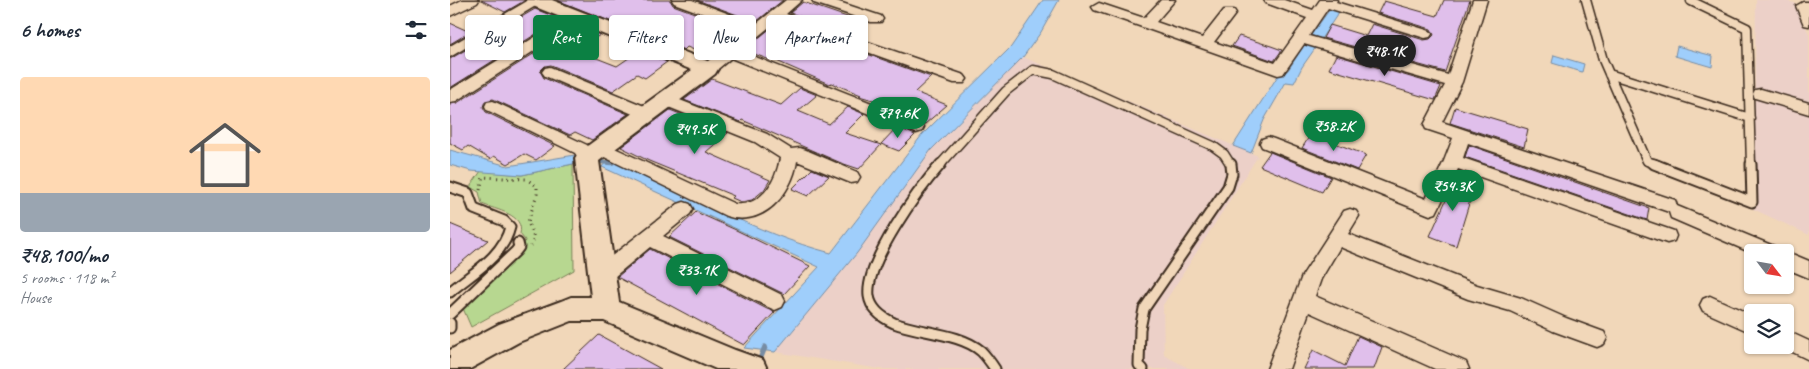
<!DOCTYPE html>
<html lang="en">
<head>
<meta charset="utf-8">
<style>
	:root { --surface:#fff; --page:#f6f6f7; --text:#1f2937; --muted:#747a83; --accent:#0b8043 }
	body { margin:0; font-family:Caveat,sans-serif; background:var(--page); color:var(--text); height:100vh; display:flex; flex-direction:column; font-size:19px; white-space:nowrap }
	* { box-sizing:border-box; margin:0 }
	p { font-size:16px; color:var(--muted) }
	.icon { flex:none; width:28px; height:28px; fill:none; stroke:currentColor; stroke-width:2; stroke-linecap:round; stroke-linejoin:round }
	.map { position:relative; flex:1; overflow:hidden }
	.panel { display:flex; flex-direction:column; background:var(--surface); width:450px }
	.panel>* { flex:none }
	.top-card { position:absolute; left:15px; top:15px; width:475px; height:45px; display:flex; gap:10px }
	.needle { width:32px; rotate:121deg }
	.buttons { position:absolute; left:1294px; top:244px; display:grid; gap:10px }
	.buttons a { display:grid; place-items:center; width:50px; height:50px; border-radius:5px; background:var(--surface); box-shadow:0 1px 4px #0004; font-size:25px }
	.price { position:absolute; translate:-50% -42px; padding:0 11px; border-radius:18px; background:var(--accent); color:#fff; font-size:16px; line-height:32px; filter:drop-shadow(0 1px 2px #0008) }
	.price::after { content:''; position:absolute; left:50%; top:30px; width:15px; height:11px; margin-left:-8px; background:inherit; clip-path:polygon(0 0,100% 0,50% 100%) }
	.price.selected { background:#222; color:#fff }
	ul { padding:0; list-style:none }
	li { display:grid; align-content:center; gap:10px; height:265px; padding:0 20px }
	li span { display:grid; place-items:center; height:155px; border-radius:5px; color:#555 }
	li>.icon { margin-inline-start:auto }
	span .icon { width:90px; height:90px; fill:#fffc; stroke-width:1 }
	li b { font-size:21px }
	h2 { display:flex; justify-content:space-between; align-items:center; height:60px; padding:0 20px; font-size:21px }
	.pill { padding:0 18px; border-radius:5px; background:var(--surface); box-shadow:0 1px 4px #0004; font-size:18px; line-height:45px }
	.pill.selected { background:var(--accent); color:#fff }
	main { display:flex; flex:1; min-height:0 }
	.map>svg:first-child { display:block }
	.built { fill:#ecd0c8 }
	.green { fill:#b7d790; stroke:#798057 }
	.water { fill:#9fcefb; stroke:#778ca3 }
	.lines { fill:none; stroke-linecap:round; stroke-linejoin:round }
	.stream-far1 { stroke:#778ca3; stroke-width:4.5 }
	.stream { stroke:#778ca3; stroke-width:5.5 }
	.building { fill:#e0bfeb; stroke:#3b2a1e }
	.lane-far1-casing { stroke:#3b2a1e; stroke-width:11 }
	.lane-casing { stroke:#3b2a1e; stroke-width:13 }
	.street-casing { stroke:#3b2a1e; stroke-width:3 }
	.secondary-casing { stroke:#3b2a1e; stroke-width:4 }
	.path { stroke:#3b2a1e; stroke-width:3; stroke-dasharray:1 4.5; stroke-linecap:butt }
	.lane-far1 { stroke:#f1d7b9; stroke-width:8 }
	.lane { stroke:#f1d7b9; stroke-width:9 }
	.street { fill:#f1d7b9; fill-rule:evenodd }
	.secondary { fill:#f1d7b9; fill-rule:evenodd }
</style>
</head>
<body>
<main>
<section class="panel">
<h2>6 homes<svg class="icon" aria-label="filters" viewBox="0 0 24 24"><path d="M4 7h16M4 17h16"/><circle cx="9" cy="7" r="2"/><circle cx="15" cy="17" r="2"/></svg></h2>
<ul>
<li><span style="background:linear-gradient(#ffd9b3 75%,#9aa5b1 0)"><svg class="icon" aria-label="home" viewBox="0 0 24 24"><path d="M3 11l9-7 9 7M6 9v11h12V9"/></svg></span><div><b>₹48,100/mo</b><p>5 rooms · 118 m²</p><p>House</p></div></li>
</ul>
</section>
<div class="map">
<svg width="1359" height="369" viewBox="0 0 1359 369">
	<rect width="100%" height="100%" fill="#f1d7b9"/>
	<filter id="ink" filterUnits="userSpaceOnUse"><feTurbulence type="fractalNoise" baseFrequency=".02" numOctaves="2"/><feDisplacementMap in="SourceGraphic" scale="10" xChannelSelector="R" yChannelSelector="G"/><feConvolveMatrix kernelMatrix="1 2 1 2 8 2 1 2 1" color-interpolation-filters="sRGB"/></filter>
	<g filter="url(#ink)">
		<path class="built" d="M1306,0h25l14,3 14,31v201l-56,-26z
			M573,57l235,99 -95,149 1,50 26,14h-310l-105,-17 82,-99 74,-103z"/>
		<path class="green" d="M123,164l1,106 -103,57 -9,-21 61,-57 2,-9 -5,-6c5,-20 -24,-24 -38,-30l-3,-12 -9,-5 11,-16 41,4z"/>
		<path class="water" d="M593,0h16l-18,32 -18,25 -92,93 -74,103 -82,99 -31,-4 75,-81 -217,-100 9,-12c71,36 143,78 220,98l91,-118 89,-88z
			M880,9l9,3 -18,27 -10,-4z
			M855,44l11,3 -14,20 -8,16 -8,-1 -22,38 -13,33 -18,-7 46,-72 9,-4z
			M1227,46l36,10 -1,11 -37,-11z
			M1104,55l30,9 -2,8 -30,-9z
			M0,150l58,16 67,-11 5,1 -7,8 -51,11 -51,-4 -21,-6z"/>
		<g class="lines">
			<path class="stream-far1" d="M143,161l19,2"/>
			<path class="stream" d="M306,369l9,-22"/>
		</g>
		<path class="building" d="M31,0h43v1l-19,11z
			M107,0h113l3,5 70,26 -32,26 -24,-10 -3,3 -64,-28 -3,2z
			M247,0h86l-27,22z
			M994,0h26l-25,72 -122,-34 7,-13 36,11 6,-12 52,16 6,-1 4,-4 -3,-6 -53,-16 6,-12 53,15z
			M353,2l41,14 15,4 -14,12 -55,-19z
			M85,9l25,10 -110,69v-29z
			M328,22l153,55 -16,15 32,13 -22,19 -2,-3 -46,-20 -18,-5 2,-1 -29,-12 -3,1 -57,-25 -2,1 -26,-10z
			M0,23l20,9 -20,12z
			M127,26l23,9 -24,15 41,16 22,-15 28,11 -22,16 -8,-4 -24,17 -62,-26 -6,1 -5,5 4,7 84,36 -36,26 -17,-8 -5,3 -77,-36 -8,2 -2,6 3,5 69,34 -19,14 -12,-6 -16,10 -14,-8 -4,3 -22,-13 -5,4 -13,-7v-39l7,-1z
			M789,36l32,10 11,4 -8,11 -42,-15z
			M886,55l105,31 -6,14 -106,-31z
			M262,79l69,26 19,-17 17,7 -19,16 31,13 19,-17 16,7 -19,19 36,12 -22,24 -18,-6 -99,-43 -2,2 -56,-22z
			M1005,107l73,22 -4,18 -74,-24z
			M220,110l58,23 -22,19 64,28 -6,10 -12,10 -11,2 -9,-4 2,-2 -85,-35 -28,-14z
			M447,127l18,8 -16,16 -18,-7z
			M861,134l29,11 26,10 -9,15 -55,-22z
			M1019,145l180,63 -2,12 -182,-63z
			M820,152l61,25 -9,15 -62,-26z
			M362,169l17,7 -21,20 -16,-7z
			M1009,171l10,4 -6,16 9,3 -16,52 -26,-10z
			M246,212l40,18 74,36 -26,28 -115,-57z
			M0,224l38,16 -38,32z
			M200,249l117,60 8,3 -31,33 -127,-68z
			M149,335l62,34h-98z
			M908,336l24,11 -8,22h-70l9,-19 32,16z"/>
		<g class="lines">
			<defs>
				<path id="lane-far1" d="M1136,0l17,60 44,101 11,4
					M1241,1l56,27 4,137
					M1159,74l141,44
					M490,165l66,-74 27,-21 20,4 160,72 11,8 7,11"/>
				<path id="lane" d="M491,164c-22,25 -76,98 -72,132 2,13 14,22 25,27 26,10 66,10 87,28 5,5 10,12 14,18
					M1204,164l98,38 -1,-38
					M0,187l18,6 6,16 30,12 6,6c-7,30 -38,46 -60,65
					M0,314l66,-63 3,-4 -1,-4
					M0,323v5
					M693,369l-4,-4 1,-36 4,-20 84,-122 4,-13 -1,-10"/>
				<path id="street" d="M12,0h17l-2,3 -27,13v-10z
					M79,0l15,1 -94,56v-11z
					M222,0h20l64,24 30,-24h16l-16,14 178,61 3,4 -3,4h-10l-176,-63 -38,31 182,72 2,4 -2,4 -6,2 -185,-75 -18,15h-10l-3,-4 3,-4 44,-35 -73,-27z
					M362,0h21l48,16 2,3 -2,3h-10l-57,-19z
					M711,0h14l-19,22 46,16 22,-28h10l2,3 -22,29 61,21 32,-45 -41,-15 -2,-3h20l29,10 7,-10h17l-1,2 94,29 2,3 -2,3 -5,1 -97,-30 -19,28 139,39 25,-75h14l-25,82 -20,40 233,78 2,6 99,41 2,5 -26,1 -81,-35 -2,-6 -201,-69 -5,15 211,73 2,5 -2,5 -7,2 -209,-74 -22,44 -6,2 -168,-68 -2,-4 2,-4 6,-2 6,2 152,60 18,-38 9,-23 -27,-9 -2,-4 21,-40 -141,-41 -21,30 -5,1 -184,-65 -2,-3 7,-4 45,15z
					M1353,2h6v24l-5,-1 -8,-19z
					M127,13l5,1 2,3 -2,3 -126,81 -6,1v-12l122,-76z
					M100,67l104,43 2,4 -2,4 -6,2 -6,-2 -97,-42 -3,-4 3,-4z
					M1311,89l48,14v11l-54,-16 -2,-4 2,-4z
					M217,95l100,39 24,15 9,-1 6,2 51,22 3,5 -3,5 -6,1 -54,-22c-5,34 -35,67 -71,55l-132,-64 -2,-4 2,-4 6,-2 6,2 129,60c26,3 41,-22 45,-46l-25,-16 -94,-38 -2,-4 2,-4z
					M43,101l94,44 8,13 -2,4 -6,2 -6,-2 -6,-9 -88,-43 -2,-4 2,-4z
					M234,202l6,2 3,5 -3,5 -27,22 119,59 3,6 -3,6 -7,3 -7,-3 -118,-60 -42,35 -7,2 -7,-2 -3,-6 3,-6 84,-66z
					M900,209l6,2 3,5 -11,18 129,51 44,13 45,20 38,14 3,6 -3,6 -7,3 -44,-16 -43,-20 -42,-12 -128,-52 -19,32 -6,17 151,66 3,7h-34l-126,-57 -20,57h-22l35,-93 42,-65z
					M1335,251l24,10v17l-24,-10v-16h-4z
					M1260,296l42,19v18l-49,-22 -3,-6 3,-6z
					M1335,330l24,11v19l-31,-15h7z"/>
				<path id="secondary" d="M76,0h26l163,64 3,5 -3,5 -116,87 20,141 116,48 28,10 4,9h-51l-112,-48h-32l-53,21 -49,27h-20v-19l49,-26 62,-23 10,-4h20l-16,-139 4,-6 113,-82 -164,-66z"/>
			</defs>
			<use href="#lane-far1" class="lane-far1-casing"/>
			<use href="#lane" class="lane-casing"/>
			<use href="#street" class="street-casing"/>
			<use href="#secondary" class="secondary-casing"/>
			<path class="path" d="M30,190l3,-13 43,2 11,7v8l-9,28 6,16 -3,8"/>
			<use href="#lane-far1" class="lane-far1"/>
			<use href="#lane" class="lane"/>
			<use href="#street" class="street"/>
			<use href="#secondary" class="secondary"/>
		</g>
	</g>
</svg>
<div class="buttons">
<a><svg class="needle" viewBox="-14 -14 28 28"><path d="M0-13l5 13h-10z" fill="#e53935"/><path d="M0 13l5-13h-10z" fill="#747a83"/></svg></a>
<a><svg class="icon" aria-label="layers" viewBox="0 0 24 24"><path d="M12 4l9 5-9 5-9-5zM3 14l9 5 9-5"/></svg></a>
</div>
<b class="price selected" style="left:935px;top:77px">₹48.1K</b>
<b class="price" style="left:448px;top:139px">₹79.6K</b>
<b class="price" style="left:884px;top:152px">₹58.2K</b>
<b class="price" style="left:245px;top:155px">₹49.5K</b>
<b class="price" style="left:1003px;top:212px">₹54.3K</b>
<b class="price" style="left:247px;top:296px">₹33.1K</b>
<div class="top-card">
<a class="pill">Buy</a>
<a class="pill selected">Rent</a>
<a class="pill">Filters</a>
<a class="pill">New</a>
<a class="pill">Apartment</a>
</div>
</div>
</main>
</body>
</html>
